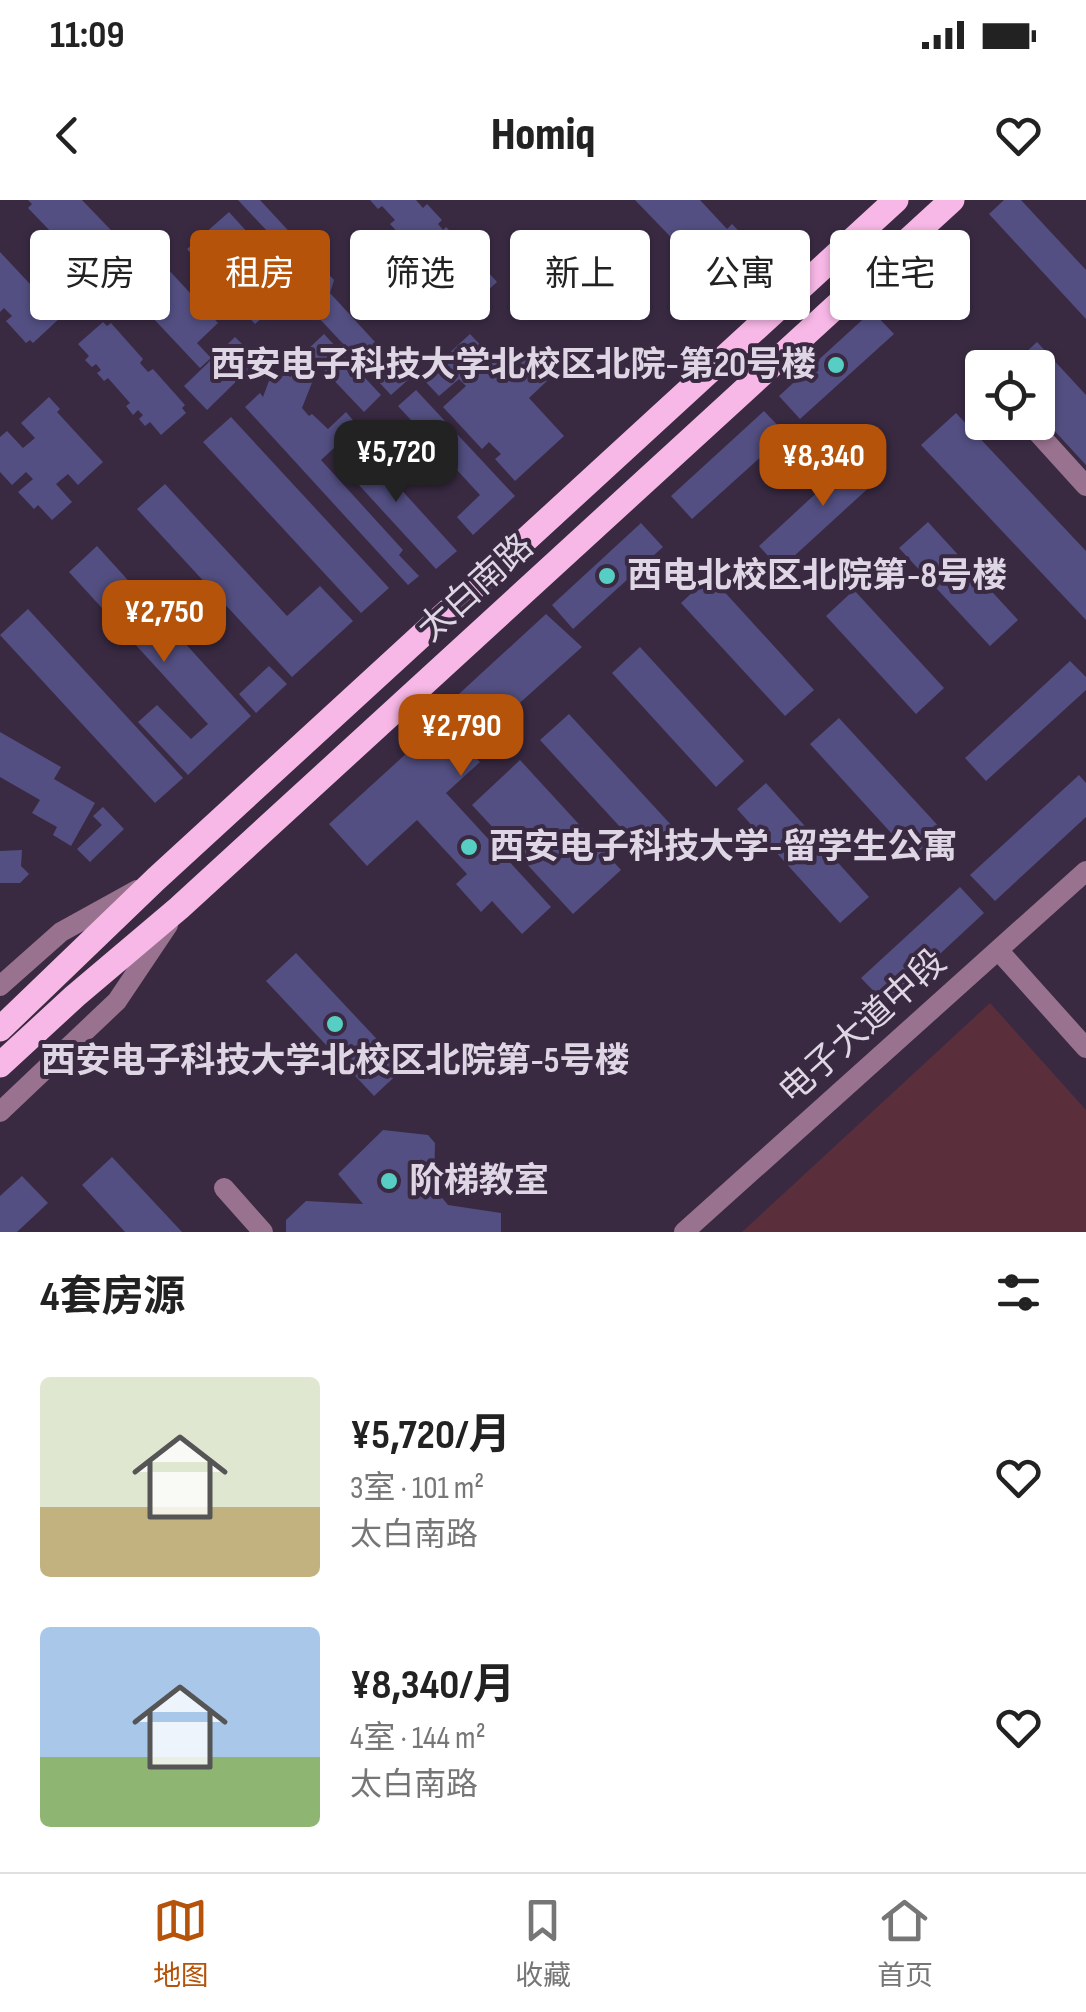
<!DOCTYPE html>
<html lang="zh">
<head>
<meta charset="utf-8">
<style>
	:root { --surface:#fff; --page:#f2f2f2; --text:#222; --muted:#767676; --line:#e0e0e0; --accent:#b45309 }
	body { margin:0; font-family:"Sofia Sans Condensed","Noto Sans SC",sans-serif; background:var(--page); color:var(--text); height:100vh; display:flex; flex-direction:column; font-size:38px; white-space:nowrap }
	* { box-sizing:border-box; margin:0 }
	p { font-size:32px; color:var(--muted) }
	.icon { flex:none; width:55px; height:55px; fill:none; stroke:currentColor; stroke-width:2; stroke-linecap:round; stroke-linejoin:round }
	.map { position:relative; height:1032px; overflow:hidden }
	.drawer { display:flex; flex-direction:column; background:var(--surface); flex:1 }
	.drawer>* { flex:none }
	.guide { position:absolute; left:30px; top:30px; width:1028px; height:90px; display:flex; gap:20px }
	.tools { position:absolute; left:965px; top:150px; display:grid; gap:20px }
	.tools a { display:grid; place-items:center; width:90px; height:90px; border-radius:10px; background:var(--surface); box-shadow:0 2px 8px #0004; font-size:50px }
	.price { position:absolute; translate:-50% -85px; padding:0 22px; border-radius:20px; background:var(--accent); color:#fff; font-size:32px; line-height:65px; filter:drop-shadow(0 2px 5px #0008) }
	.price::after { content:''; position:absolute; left:50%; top:60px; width:30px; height:22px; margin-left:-15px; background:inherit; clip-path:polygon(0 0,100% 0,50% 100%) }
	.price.selected { background:#222; color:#fff }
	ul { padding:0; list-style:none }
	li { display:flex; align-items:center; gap:30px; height:250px; padding:0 40px }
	li span { display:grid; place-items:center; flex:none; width:280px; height:200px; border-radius:10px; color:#555 }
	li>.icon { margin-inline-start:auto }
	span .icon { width:120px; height:120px; fill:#fffc; stroke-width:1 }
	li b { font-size:42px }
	h2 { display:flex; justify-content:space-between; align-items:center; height:120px; padding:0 40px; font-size:42px }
	.tag { padding:0 35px; border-radius:10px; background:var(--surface); box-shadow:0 2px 8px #0004; font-size:35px; line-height:90px }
	.tag.selected { background:var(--accent); color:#fff }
	.status { display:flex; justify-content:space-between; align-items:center; height:70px; padding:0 50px; background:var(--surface); direction:ltr }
	.status svg { height:28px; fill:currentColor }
	header { display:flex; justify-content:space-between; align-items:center; height:130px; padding:0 40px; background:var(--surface); font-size:45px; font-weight:800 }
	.tabs { display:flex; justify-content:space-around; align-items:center; height:140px; border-top:2px solid var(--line); background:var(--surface); font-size:28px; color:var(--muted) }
	.tabs a { display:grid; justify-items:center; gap:5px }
	.tabs .selected { color:var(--accent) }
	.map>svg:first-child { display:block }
	.green { fill:#5b2e3c }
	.building { fill:#534f82 }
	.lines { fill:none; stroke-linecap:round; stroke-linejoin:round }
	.street { stroke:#99728f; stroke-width:20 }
	.primary { stroke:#f8b8e7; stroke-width:25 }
	.poi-dot { fill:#56cec4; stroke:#392a42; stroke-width:4 }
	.labels { text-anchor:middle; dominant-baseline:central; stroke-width:8; stroke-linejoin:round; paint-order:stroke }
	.poi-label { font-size:35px; font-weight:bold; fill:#dfd6e5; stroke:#392a42; text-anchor:start }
	.street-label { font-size:35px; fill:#dfd6e5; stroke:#392a42 }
</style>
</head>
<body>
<div class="status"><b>11:09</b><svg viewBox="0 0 49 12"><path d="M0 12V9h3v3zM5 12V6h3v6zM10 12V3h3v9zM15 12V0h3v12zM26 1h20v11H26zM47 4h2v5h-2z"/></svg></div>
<header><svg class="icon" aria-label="back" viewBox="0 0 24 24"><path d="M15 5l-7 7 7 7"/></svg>Homiq<svg class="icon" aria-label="heart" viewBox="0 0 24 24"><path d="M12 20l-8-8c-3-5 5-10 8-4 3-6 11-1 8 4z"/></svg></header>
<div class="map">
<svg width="1086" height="1032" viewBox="0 0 1086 1032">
	<rect width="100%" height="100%" fill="#392a42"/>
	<path class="green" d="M990,803l96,107v122h-344z"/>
	<path class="building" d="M28,0h54l50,52 -33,30 -71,-74 4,-4z
		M238,0h22l74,80 -4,13 79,86 -18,16 -75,-80 8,-23z
		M370,0h46l7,8 4,-4 15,16 -4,4 5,6 3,-3 17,17 -4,3 5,5 3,-3 16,17 -4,3 6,6 3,-3 9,10 -25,23 -8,-9 -3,3 -13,-14 3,-3 -3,-4 -4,4 -12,-13 4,-4 -12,-13 -5,3 -29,-31 5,-4 -13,-14 -4,3z
		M635,0h65l27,29 5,-5 27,28 -38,37z
		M1004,0h17l65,70v49l-97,-105z
		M229,12l68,75 -42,37 -68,-75z
		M0,52l61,65 -28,26 -3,-3 -4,3 -20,-22 6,-5 -8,-8 -4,4z
		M165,66l53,57 -21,20 14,15 -11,10 -67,-71z
		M872,111l22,23 -94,85 -21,-23z
		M103,122l4,4 4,-3 32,36 -3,4 8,9 5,-3 32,36 -3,3 4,5 -25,22 -11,-13 -5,4 -6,-7 4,-4 -5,-5 -5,5 -7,-9 4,-3 -22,-25 -4,3 -7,-8 4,-3 -5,-6 -4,3 -7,-7 4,-4 -11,-12z
		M324,134l57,61 -17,17 -58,-61z
		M470,134l35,37 18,-16 24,26 -18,17 35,38 -49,45 -20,-22 6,-5 -12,-12 -7,7 -39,-42 23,-21 -7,-7 -20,17 -17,-18z
		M235,137l23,23 -51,50 -23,-24z
		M1037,142l49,53v70l-48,-52v-45h-29z
		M297,162l20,8 -15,38 7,8 3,-2 16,15 18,-17 12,14 -37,34 82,90 -4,5 20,21 -11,9 -163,-178 15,-14 3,4 10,-27 18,7z
		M416,190l99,106 -42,39 -16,-18 23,-22 -82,-89z
		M49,197l11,12 -3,3 46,50 -25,23 -10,-11 -12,10 16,18 -20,18 -14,-15 -4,4 -16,-17 15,-13 -7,-7 -14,13 -12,-13v-35l7,-6 16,17 12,-10 -14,-15z
		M764,211l22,23 -94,85 -21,-23z
		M956,213l130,138v69l-165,-175z
		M231,217l158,171 -28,25 -158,-171z
		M357,241l100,110 -21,18 -100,-109z
		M865,248l21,24 -106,97 -21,-23z
		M165,284l122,132 33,-30 33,35 -61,56 -155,-168z
		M928,322l90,98 -28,26 -91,-98z
		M641,323l22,24 -90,82 -21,-24z
		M97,346l154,170 -63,59 -50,-53 19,-17 34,34 17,-15 -139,-152z
		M710,376l104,114 -29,26 -104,-113z
		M854,390l90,98 -28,26 -90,-98z
		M28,409l155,169 -28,25 -155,-168z
		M546,414l36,33 -78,70 5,5 -14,13 -5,-5 -22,20 12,12 -34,31 105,114 -29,27 -30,-33 -11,11 -25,-28 11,-10 -50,-54 -50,46 -38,-42 113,-103 -6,-6z
		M640,447l104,114 -28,26 -104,-114z
		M1070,461l16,16v13l-100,91 -21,-23z
		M269,466l18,18 -31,29 -17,-19z
		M569,514l104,113 -29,26 -104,-113z
		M839,518l103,112 -29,27 -103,-113z
		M0,532l61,35 -7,12 41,24 -24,43 -18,-11 4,-8 -25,-14 8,-13 -40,-23z
		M520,560l101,110 -48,44 -101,-109z
		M1079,575l7,8v34l-91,84 -25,-26z
		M766,583l103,114 -29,26 -103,-114z
		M103,607l21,22 -34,33 -13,-13 25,-24 -9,-9z
		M22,650l-1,16 8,8 -9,9h-20v-32z
		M960,687l24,26 -98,91 -25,-26z
		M296,753l108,115 -30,28 -108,-115z
		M383,930l45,5 7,8 -1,45 14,17 53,8v19h-215v-12l20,-19 57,3 -25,-30z
		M112,957l70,75h-57l-43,-47z
		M22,976l26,27 -31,29h-17v-36z"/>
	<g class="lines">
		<path class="street" d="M1028,222l58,64
			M998,750l88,98
			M0,786l61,-54 76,-42
			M0,912l117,-111 51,-76
			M224,988l39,44
			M684,1032l402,-361"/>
		<path class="primary" d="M0,829l156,-150 740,-679
			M0,865l75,-69 104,-88 773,-708"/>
	</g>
	<g class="poi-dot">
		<circle cx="836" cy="165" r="10"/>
		<circle cx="607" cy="376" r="10"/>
		<circle cx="469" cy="647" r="10"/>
		<circle cx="335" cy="824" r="10"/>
		<circle cx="389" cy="981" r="10"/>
	</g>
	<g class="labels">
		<g class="poi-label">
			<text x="816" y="165" text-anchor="end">西安电子科技大学北校区北院-第20号楼</text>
			<text x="627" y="376">西电北校区北院第-8号楼</text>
			<text x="489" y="647">西安电子科技大学-留学生公寓</text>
			<text x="335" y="861" text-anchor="middle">西安电子科技大学北校区北院第-5号楼</text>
			<text x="409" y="981">阶梯教室</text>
		</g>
		<g class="street-label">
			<text transform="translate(476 388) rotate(-42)">太白南路</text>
			<text transform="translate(863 827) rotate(-42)">电子大道中段</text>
		</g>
	</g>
</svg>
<div class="tools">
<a><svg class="icon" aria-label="locate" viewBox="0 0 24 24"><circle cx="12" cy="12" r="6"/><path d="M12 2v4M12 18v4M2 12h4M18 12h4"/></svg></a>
</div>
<b class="price selected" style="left:396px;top:305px">¥5,720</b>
<b class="price" style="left:823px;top:309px">¥8,340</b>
<b class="price" style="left:164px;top:465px">¥2,750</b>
<b class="price" style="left:461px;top:579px">¥2,790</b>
<div class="guide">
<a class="tag">买房</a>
<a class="tag selected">租房</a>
<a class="tag">筛选</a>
<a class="tag">新上</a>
<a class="tag">公寓</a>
<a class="tag">住宅</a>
</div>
</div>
<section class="drawer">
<h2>4套房源<svg class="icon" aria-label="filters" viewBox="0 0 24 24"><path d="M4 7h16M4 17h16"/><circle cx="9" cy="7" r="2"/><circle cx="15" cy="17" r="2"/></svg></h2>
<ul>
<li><span style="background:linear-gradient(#dfe7d0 65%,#c2b280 0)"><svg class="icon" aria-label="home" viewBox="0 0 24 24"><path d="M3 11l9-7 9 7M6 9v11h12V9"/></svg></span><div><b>¥5,720/月</b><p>3室 · 101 m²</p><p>太白南路</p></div><svg class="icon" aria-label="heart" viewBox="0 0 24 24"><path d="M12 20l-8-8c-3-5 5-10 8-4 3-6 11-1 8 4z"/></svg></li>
<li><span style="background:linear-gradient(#a9c7e8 65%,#8fb573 0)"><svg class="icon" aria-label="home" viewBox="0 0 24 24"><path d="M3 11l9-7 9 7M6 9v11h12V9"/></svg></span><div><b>¥8,340/月</b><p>4室 · 144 m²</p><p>太白南路</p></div><svg class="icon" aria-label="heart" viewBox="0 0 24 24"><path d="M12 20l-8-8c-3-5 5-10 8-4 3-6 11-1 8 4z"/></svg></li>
</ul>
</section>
<nav class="tabs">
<a class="selected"><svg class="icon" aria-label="map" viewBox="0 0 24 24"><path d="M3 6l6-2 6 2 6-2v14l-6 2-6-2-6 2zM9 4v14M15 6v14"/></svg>地图</a>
<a><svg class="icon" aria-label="saved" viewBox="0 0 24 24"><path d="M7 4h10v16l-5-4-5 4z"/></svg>收藏</a>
<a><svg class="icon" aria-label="home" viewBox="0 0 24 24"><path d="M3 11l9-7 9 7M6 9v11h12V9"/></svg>首页</a>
</nav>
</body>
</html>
